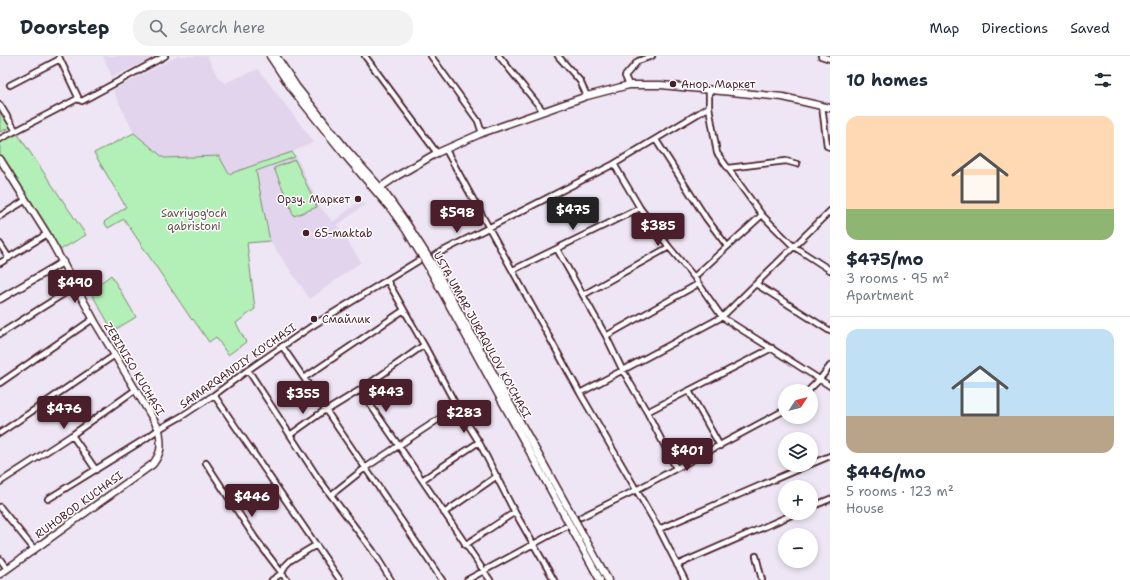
<!DOCTYPE html>
<html lang="en">
<head>
<meta charset="utf-8">
<style>
	:root { --surface:#fff; --page:#f2f2f3; --text:#1f2937; --muted:#747a83; --line:#e0e1e3; --accent:#4a1f2b }
	body { margin:0; font-family:"Shantell Sans",sans-serif; background:var(--page); color:var(--text); height:100vh; display:flex; flex-direction:column; font-size:15px; white-space:nowrap }
	* { box-sizing:border-box; margin:0 }
	p { font-size:13px; color:var(--muted) }
	.icon { flex:none; width:22px; height:22px; fill:none; stroke:currentColor; stroke-width:2; stroke-linecap:round; stroke-linejoin:round }
	.map { position:relative; flex:1; overflow:hidden }
	.sheet { display:flex; flex-direction:column; background:var(--surface); width:300px }
	.sheet>* { flex:none }
	.needle { width:26px; rotate:54deg }
	.tools { position:absolute; left:778px; top:328px; display:grid; gap:8px }
	.tools a { display:grid; place-items:center; width:40px; height:40px; border-radius:50%; background:var(--surface); box-shadow:0 2px 6px #0003; font-size:20px }
	.price { position:absolute; translate:-50% -34px; padding:0 9px; border-radius:4px; background:var(--accent); color:#fff; font-size:13px; line-height:26px; filter:drop-shadow(0 1px 2px #0008) }
	.price::after { content:''; position:absolute; left:50%; top:24px; width:12px; height:9px; margin-left:-6px; background:inherit; clip-path:polygon(0 0,100% 0,50% 100%) }
	.price.current { background:#222; color:#fff }
	ul { padding:0; list-style:none }
	li { display:grid; align-content:center; gap:8px; height:212px; padding:0 16px }
	li+li { border-top:1px solid var(--line) }
	li span { display:grid; place-items:center; height:124px; border-radius:12px; color:#555 }
	li>.icon { margin-inline-start:auto }
	span .icon { width:72px; height:72px; fill:#fffc; stroke-width:1 }
	li b { font-size:17px }
	h2 { display:flex; justify-content:space-between; align-items:center; height:48px; padding:0 16px; font-size:17px }
	header { display:flex; align-items:center; gap:24px; box-sizing:border-box; height:56px; padding:0 20px; background:var(--surface); border-bottom:1px solid var(--line) }
	header strong { font-size:19px }
	nav { display:flex; gap:22px; margin-inline-start:auto; font-size:14px }
	.search { width:280px; height:36px; background:var(--page); display:flex; align-items:center; gap:10px; box-sizing:border-box; padding:0 14px; border-radius:16px; color:var(--muted); font-size:15px }
	main { display:flex; flex:1; min-height:0 }
	.map>svg:first-child { display:block }
	.built { fill:#e2d4ec }
	.green { fill:#b2f0b7; stroke:#7e8871 }
	.lines { fill:none; stroke-linecap:round; stroke-linejoin:round }
	.street-casing { stroke:#4a1f2b; stroke-width:8 }
	.secondary-casing { stroke:#4a1f2b; stroke-width:9 }
	.street { stroke:#fff; stroke-width:4.5 }
	.secondary { stroke:#fff; stroke-width:6 }
	.poi-dot { fill:#4a1f2b; stroke:#fff; stroke-width:1.5 }
	.labels { text-anchor:middle; dominant-baseline:central; stroke-width:3; stroke-linejoin:round; paint-order:stroke }
	.poi-label { font-size:11px; fill:#4a1f2b; stroke:#fff; text-anchor:start }
	.park-label { font-size:11px; fill:#64534e; stroke:#fff }
	.street-label { font-size:11px; fill:#4a1f2b; stroke:#fff }
</style>
</head>
<body>
<header>
<strong>Doorstep</strong>
<div class="search"><svg class="icon" aria-label="search" viewBox="0 0 24 24"><circle cx="10" cy="10" r="6"/><path d="M15 15l6 6"/></svg>Search here</div>
<nav><a>Map</a><a>Directions</a><a>Saved</a></nav>
</header>
<main>
<div class="map">
<svg width="830" height="524" viewBox="0 0 830 524">
	<rect width="100%" height="100%" fill="#eee6f4"/>
	<filter id="ink" filterUnits="userSpaceOnUse"><feTurbulence type="fractalNoise" baseFrequency=".025" numOctaves="2"/><feDisplacementMap in="SourceGraphic" scale="8" xChannelSelector="R" yChannelSelector="G"/><feConvolveMatrix kernelMatrix="1 2 1 2 8 2 1 2 1" color-interpolation-filters="sRGB"/></filter>
	<g filter="url(#ink)">
		<path class="built" d="M103,0h54l-45,21z
			M178,0h29l12,23 6,4 33,-14 56,73 -26,12 -59,20 -10,-18 -55,2 -30,-25 -21,-43z
			M296,100l24,51 13,15 24,-19 9,1 -29,21 24,37 -51,37 -40,-58 -14,-70z"/>
		<path class="green" d="M0,54l11,17 -11,5z
			M17,77l69,102 -26,15 -60,-96v-13z
			M134,77l30,25 55,-2 10,18 63,-22 3,5 -39,14 14,70 -23,2 8,66 -19,14 10,19 -18,13 -12,-18 -7,5 -16,-23 -1,1 -68,-101 -16,9 -4,-6 22,-15 -32,-54z
			M295,104l22,47 -23,9 -20,-48z
			M111,219l25,42 -23,14 -23,-40z"/>
		<g class="lines">
			<defs>
				<path id="street" d="M365,0l72,97
					M431,0l47,65 4,12
					M499,0l44,55
					M558,0l22,25 7,15
					M821,0l9,3
					M59,1l19,40 -1,2
					M10,29l50,-26
					M629,29l-4,-9 13,-15 14,-5
					M709,33v18l8,46 45,62 31,31 37,24
					M0,49l16,26
					M822,50l5,40 3,1
					M0,83l77,-40 5,2 83,-45
					M656,84l50,78 21,28
					M446,94l134,243 79,136 26,51
					M614,108l26,44 29,39 25,30 28,40 108,69
					M728,112l58,-7 11,3
					M0,160l26,-16
					M0,188l9,14
					M557,193l49,87 16,33 25,43 29,56
					M435,199l179,-91 95,-57
					M0,207l47,-29
					M513,214l127,-62
					M694,221l68,-62
					M387,224l37,65 33,62 22,35 33,65 42,73
					M756,228l74,47
					M583,239l86,-48
					M0,278l76,-48
					M606,280l92,-52
					M282,290l160,234
					M248,314l70,108 55,73 18,29
					M304,322l100,-68
					M0,327l93,-64
					M360,334l39,56 91,134
					M689,335l31,55
					M808,335l12,-12 10,-13
					M580,337l142,-76 108,-106
					M214,339l126,185
					M326,355l34,-21 64,-45
					M647,356l125,-64
					M0,377l115,-78
					M72,379l24,35
					M290,379l35,-25
					M206,407l49,75 32,42
					M811,408l19,-8
					M422,424l57,-38
					M0,426l72,-47 63,-45
					M331,439l34,-27 92,-61
					M48,443l97,-60 14,-10 23,-13 32,-21 34,-25 64,-44 106,-65
					M0,451l34,42
					M811,451l19,-8
					M444,457l53,-37
					M581,461l55,-27 149,-80
					M659,473l149,-64
					M465,489l50,-33
					M756,500l6,24
					M0,503l7,10
					M677,509l119,-52
					M272,524l10,-7 3,-7 6,-6 25,-15
					M467,524l98,-53"/>
				<path id="secondary" d="M270,0l22,33 53,66 46,54 15,21 23,38 171,312
					M276,0l20,30 50,63 38,43 23,32 25,39 176,317
					M0,103l47,75 48,88 64,107c2,16 4,21 -6,35l-153,110
					M378,133l19,-13 40,-23 45,-20 105,-37 42,-11h32l122,12 47,11
					M0,243l63,-37"/>
			</defs>
			<use href="#street" class="street-casing"/>
			<use href="#secondary" class="secondary-casing"/>
			<use href="#street" class="street"/>
			<use href="#secondary" class="secondary"/>
		</g>
	</g>
	<g class="poi-dot">
		<circle cx="673" cy="28" r="4"/>
		<circle cx="358" cy="143" r="4"/>
		<circle cx="306" cy="177" r="4"/>
		<circle cx="314" cy="263" r="4"/>
	</g>
	<g class="labels">
		<g class="poi-label">
			<text x="681" y="28">Анор. Маркет</text>
			<text x="350" y="143" text-anchor="end">Орзу. Маркет</text>
			<text x="314" y="177">65-maktab</text>
			<text x="322" y="263">Смайлик</text>
		</g>
		<g class="park-label">
			<text x="194" y="157">Savriyog'och<tspan x="194" dy="13">qabristoni</tspan></text>
		</g>
		<g class="street-label">
			<text transform="translate(482 279) rotate(61)">USTA UMAR JURAQULOV KO'CHASI</text>
			<text transform="translate(238 310) rotate(-35)">SAMARQANDIY KO'CHASI</text>
			<text transform="translate(134 313) rotate(59)">ZEBINISO KUCHASI</text>
			<text transform="translate(79 449) rotate(-36)">RUHOBOD KUCHASI</text>
		</g>
	</g>
</svg>
<div class="tools">
<a><svg class="needle" viewBox="-14 -14 28 28"><path d="M0-13l5 13h-10z" fill="#e53935"/><path d="M0 13l5-13h-10z" fill="#747a83"/></svg></a>
<a><svg class="icon" aria-label="layers" viewBox="0 0 24 24"><path d="M12 4l9 5-9 5-9-5zM3 14l9 5 9-5"/></svg></a>
<a>+</a>
<a>−</a>
</div>
<b class="price current" style="left:573px;top:175px">$475</b>
<b class="price" style="left:457px;top:178px">$598</b>
<b class="price" style="left:658px;top:191px">$385</b>
<b class="price" style="left:75px;top:248px">$490</b>
<b class="price" style="left:386px;top:357px">$443</b>
<b class="price" style="left:303px;top:359px">$355</b>
<b class="price" style="left:64px;top:374px">$476</b>
<b class="price" style="left:464px;top:378px">$283</b>
<b class="price" style="left:687px;top:416px">$401</b>
<b class="price" style="left:252px;top:462px">$446</b>
</div>
<section class="sheet">
<h2>10 homes<svg class="icon" aria-label="filters" viewBox="0 0 24 24"><path d="M4 7h16M4 17h16"/><circle cx="9" cy="7" r="2"/><circle cx="15" cy="17" r="2"/></svg></h2>
<ul>
<li><span style="background:linear-gradient(#ffd9b3 75%,#8fb573 0)"><svg class="icon" aria-label="home" viewBox="0 0 24 24"><path d="M3 11l9-7 9 7M6 9v11h12V9"/></svg></span><div><b>$475/mo</b><p>3 rooms · 95 m²</p><p>Apartment</p></div></li>
<li><span style="background:linear-gradient(#bfe0f5 70%,#b9a48a 0)"><svg class="icon" aria-label="home" viewBox="0 0 24 24"><path d="M3 11l9-7 9 7M6 9v11h12V9"/></svg></span><div><b>$446/mo</b><p>5 rooms · 123 m²</p><p>House</p></div></li>
</ul>
</section>
</main>
</body>
</html>
